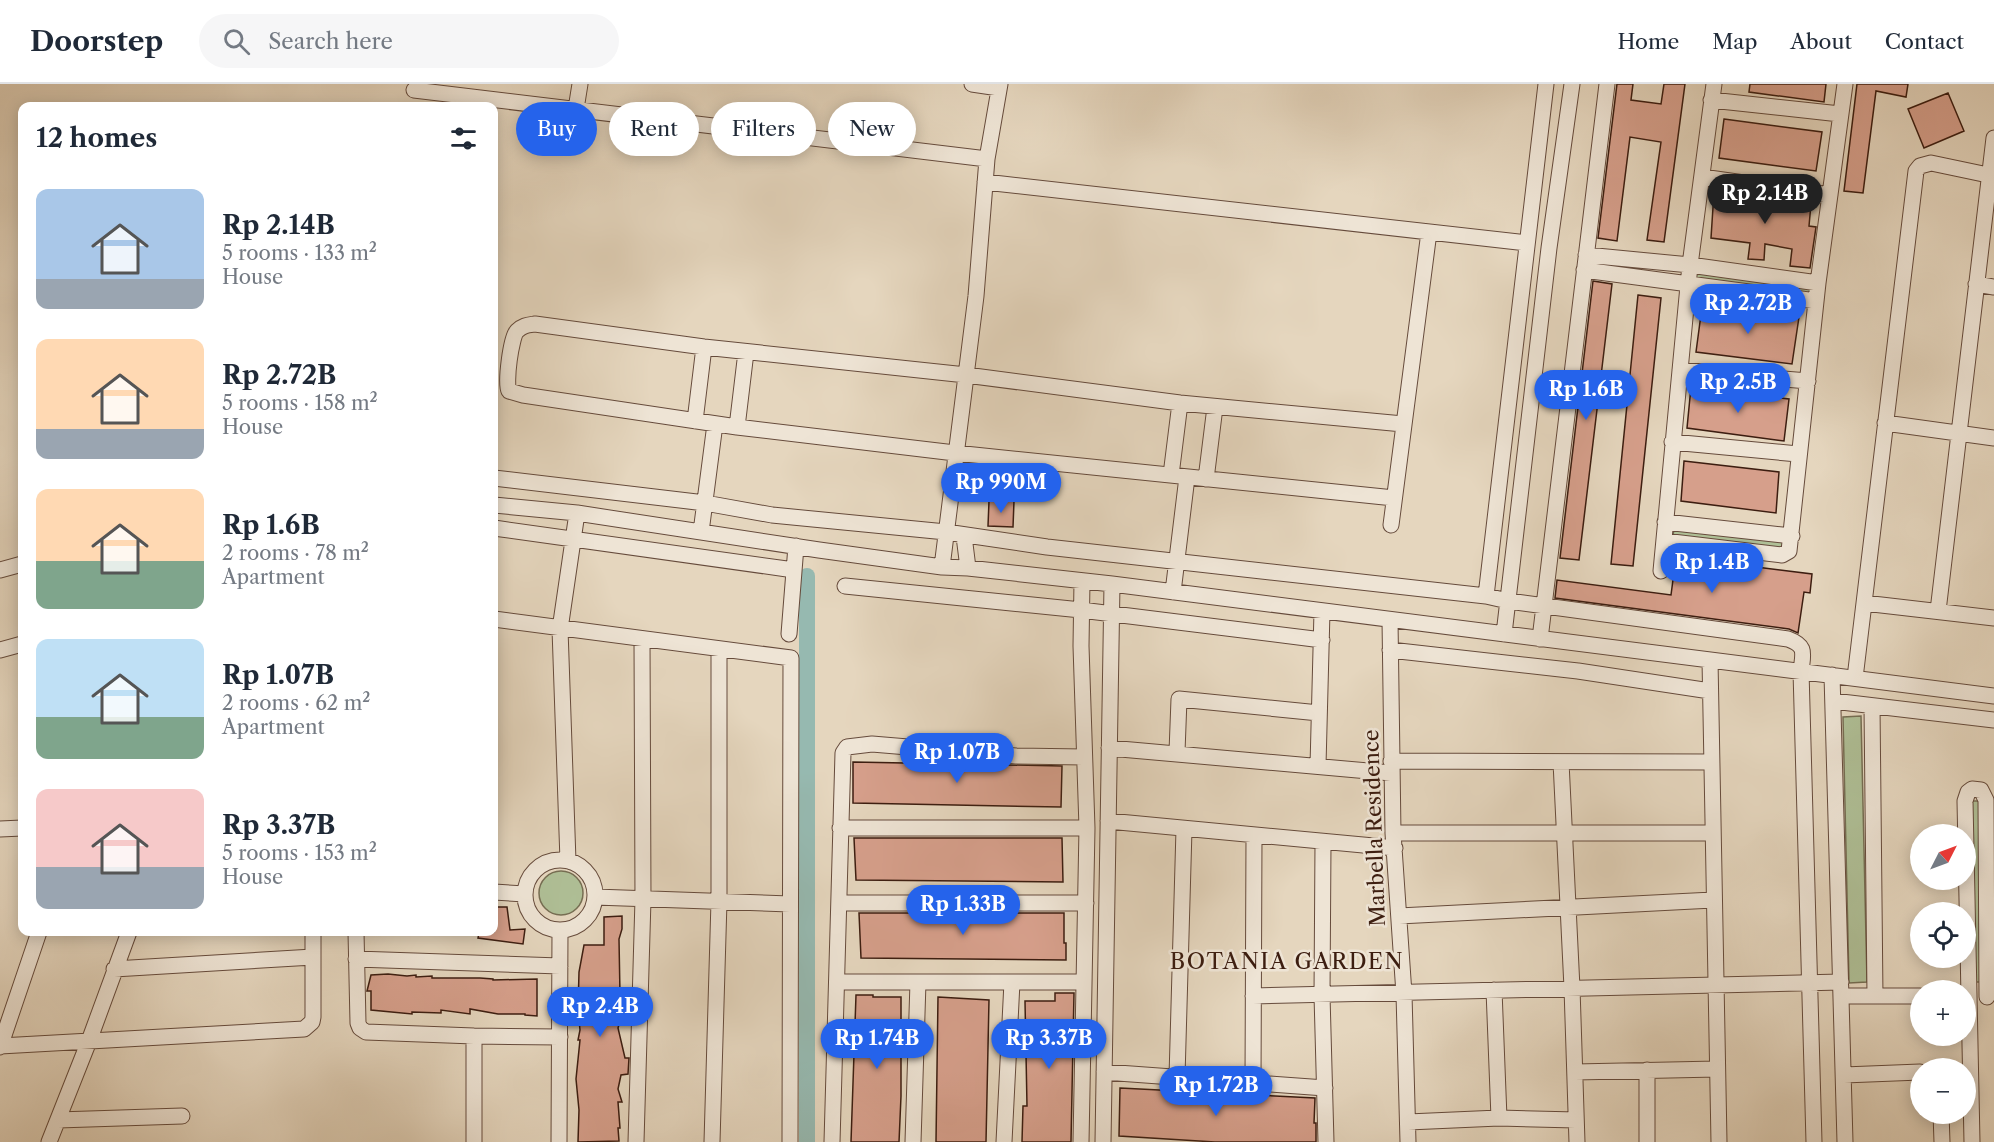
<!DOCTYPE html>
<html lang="en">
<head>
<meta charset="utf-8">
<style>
	:root { --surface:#fff; --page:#f6f6f7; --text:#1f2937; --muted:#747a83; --line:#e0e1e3; --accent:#2563eb }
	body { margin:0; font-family:"Libre Caslon Text",serif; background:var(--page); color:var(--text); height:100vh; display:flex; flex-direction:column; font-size:22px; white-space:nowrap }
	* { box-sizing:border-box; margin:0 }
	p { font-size:20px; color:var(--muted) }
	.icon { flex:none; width:33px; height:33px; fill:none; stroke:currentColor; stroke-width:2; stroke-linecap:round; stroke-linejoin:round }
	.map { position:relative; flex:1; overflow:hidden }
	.details { position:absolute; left:18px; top:18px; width:480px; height:834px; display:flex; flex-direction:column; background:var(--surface); border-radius:12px; box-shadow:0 3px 15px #0003 }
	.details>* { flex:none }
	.top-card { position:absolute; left:516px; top:18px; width:570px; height:54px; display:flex; gap:12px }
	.needle { width:39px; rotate:48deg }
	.tools { position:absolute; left:1910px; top:740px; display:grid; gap:12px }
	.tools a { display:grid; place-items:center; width:66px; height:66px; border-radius:50%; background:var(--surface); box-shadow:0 3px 15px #0003; font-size:30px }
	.price { position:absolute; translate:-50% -51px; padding:0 14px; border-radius:21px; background:var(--accent); color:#fff; font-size:20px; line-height:39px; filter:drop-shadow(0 2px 3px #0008) }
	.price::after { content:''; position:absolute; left:50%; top:36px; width:18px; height:14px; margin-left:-9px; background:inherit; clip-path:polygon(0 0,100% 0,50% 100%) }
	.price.active { background:#222; color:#fff }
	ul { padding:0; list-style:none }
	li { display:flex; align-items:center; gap:18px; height:150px; padding:0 18px }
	li span { display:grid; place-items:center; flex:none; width:168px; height:120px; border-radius:12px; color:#555 }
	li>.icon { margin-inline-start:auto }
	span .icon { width:72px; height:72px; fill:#fffc; stroke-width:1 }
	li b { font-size:26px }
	h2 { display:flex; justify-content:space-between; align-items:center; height:72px; padding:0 18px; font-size:26px }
	.pill { padding:0 21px; border-radius:27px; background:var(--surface); box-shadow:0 3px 15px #0003; font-size:21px; line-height:54px }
	.pill.active { background:var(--accent); color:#fff }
	header { display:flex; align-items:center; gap:36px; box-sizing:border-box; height:84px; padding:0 30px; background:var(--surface); border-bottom:2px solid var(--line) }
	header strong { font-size:28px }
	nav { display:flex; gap:33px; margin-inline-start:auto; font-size:21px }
	.search { width:420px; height:54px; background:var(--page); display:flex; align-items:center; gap:15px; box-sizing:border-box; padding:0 21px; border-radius:33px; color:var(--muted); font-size:22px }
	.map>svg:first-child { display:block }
	.green { fill:#afbf96; stroke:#766e53; stroke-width:1.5 }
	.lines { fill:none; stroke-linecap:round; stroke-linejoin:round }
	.canal { stroke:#96b9b0; stroke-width:16 }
	.building { fill:#d69f8b; stroke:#3c1d10; stroke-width:1.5 }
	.minor-casing { stroke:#664b3c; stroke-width:17 }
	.minor { stroke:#eee4d5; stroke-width:15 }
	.labels { text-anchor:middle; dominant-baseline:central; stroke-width:5; stroke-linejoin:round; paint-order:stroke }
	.street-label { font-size:21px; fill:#3c1d10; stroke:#eee4d5 }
	.neighbourhood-label { font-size:22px; letter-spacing:1.5px; fill:#3c1d10; stroke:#eee4d5 }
</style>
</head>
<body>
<header>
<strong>Doorstep</strong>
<div class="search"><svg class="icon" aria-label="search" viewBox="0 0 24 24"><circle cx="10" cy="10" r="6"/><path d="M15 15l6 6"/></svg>Search here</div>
<nav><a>Home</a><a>Map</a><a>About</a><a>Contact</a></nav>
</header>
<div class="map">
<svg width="1994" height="1058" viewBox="0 0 1994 1058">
	<rect width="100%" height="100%" fill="#e5d6be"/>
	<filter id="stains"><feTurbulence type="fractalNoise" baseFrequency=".00333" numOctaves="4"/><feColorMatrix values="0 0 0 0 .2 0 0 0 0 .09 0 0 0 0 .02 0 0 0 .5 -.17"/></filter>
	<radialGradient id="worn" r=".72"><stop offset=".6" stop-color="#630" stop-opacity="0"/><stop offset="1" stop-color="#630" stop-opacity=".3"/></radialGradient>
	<path class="green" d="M1695,188l118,14 -1,11 -118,-14z
		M1674,443l111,12 -1,11 -111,-13z
		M1861,632l6,266 -18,1 -6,-266z
		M1971,717h8l2,181h-9z
		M539 809a22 22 0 1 1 44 0a22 22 0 1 1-44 0Z"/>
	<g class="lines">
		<path class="canal" d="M807,1058v-566"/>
	</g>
	<path class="building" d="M1617,0h16l-2,16 30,4 3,-20h21l-21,158 -17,-2 14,-98 -31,-5 -13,104 -19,-3z
		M1750,0h76l-2,18 -75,-10z
		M1857,0h51l-2,13 -30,-6 -13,102 -19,-2z
		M1948,9l16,38 -40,17 -16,-39z
		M1724,35l98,13 -6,39 -97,-13z
		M1714,108l97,12 -2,22 7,1 -6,41 -20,-2 2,-17 -27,-5 -1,16 -16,-1 2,-16 -39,-5z
		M1593,197l19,3 -33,276 -19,-2z
		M1638,211l23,3 -28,268 -22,-2z
		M1702,223l97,10 -7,47 -96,-12z
		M1691,303l98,12 -5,42 -97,-13z
		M1684,377l95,11 -3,41 -95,-12z
		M989,417h25l-1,26 -25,-1z
		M1676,473l136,17 -2,19 -6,-1 -6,41 -9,-4 -234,-31 2,-18 114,15z
		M853,678l209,4 -1,41 -208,-4z
		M854,754h208l1,44 -207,-2z
		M494,823h13l3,23 15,-1 -2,15 -45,-6 1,-5 15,-1z
		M859,829h205v30h2v17l-205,-2z
		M622,832v13l-3,10 1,56 2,19 -4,14 7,30h4l-1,16 -7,1 -3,14 4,13h-4l2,26h-2l1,13 -41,1 1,-32 -3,-31 4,-39h-2l2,-10 -2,-20 1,-38 5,-27h20v-28z
		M388,890l19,2 9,-1v2l16,-1v2h48l13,1v1l44,-1v37l-12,-1v-1h-27l-28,-5v5l-29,-4v3l-29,-1v2l-41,-4v-19h-4l4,-16z
		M1055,909h19l-3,149h-49l1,-36h4l-2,-105h30z
		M856,911h17v2h28v99l-2,46h-48z
		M938,913l51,3 -3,142h-50z
		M1120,1004l195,10 -1,25h2v19h-101l-96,-6z"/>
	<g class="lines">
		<defs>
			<path id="minor" d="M972,0l27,4
				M414,6l573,69
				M1711,16l129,14
				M576,25l4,-25
				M1702,93l128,18
				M985,98l542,61
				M1586,171l104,10 128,18
				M1584,186l232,31
				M1976,200l18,3
				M1680,286l128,11
				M695,337l9,-74
				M1885,339l109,15
				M737,343l9,-75
				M1672,358l126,12
				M1171,391l9,-72
				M494,394l211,25 67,12 174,17 101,15 439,49 22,5 280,38c19,7 15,14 13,32l13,471
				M1206,395l9,-72
				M1394,414l-439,-45 -218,-26 -214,-32 -14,-4c-4,-8 2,-54 8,-60 6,-6 11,-6 18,-7l169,23 262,28 214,28 223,21
				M494,421l83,8 242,37 123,17 26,1 144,16 882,112
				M1665,438l127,14
				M1391,441l38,-293
				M494,444l300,42
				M701,448l14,-108
				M964,452l4,32
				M1664,457l118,14 7,-4 29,-268 27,-199
				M942,483l34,-271 11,-137 13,-75
				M0,486l22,-6
				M1661,487l29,-306 24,-181
				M845,502l236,24 241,30
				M1173,508l14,-115
				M1486,512l60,-512
				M1864,519l130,15
				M1938,527l56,-473
				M494,535l297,39 -1,484
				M1390,536l3,213 11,161 4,148
				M789,550l7,-88
				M1504,550l45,-386 23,-164
				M1540,555l67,-555
				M0,566l22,-6
				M1390,566l188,21 132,20
				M1710,576l9,482
				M1832,591l13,467
				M1855,594l61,-507 4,-5 11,-3 57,12
				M1833,617l161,19
				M1872,622l3,290
				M1109,664l282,25
				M1177,668l2,-53 140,14
				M1391,677l320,1
				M1561,678l11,226 5,154
				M1318,682l4,-155
				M1108,737l287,27
				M840,744h247
				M0,745l22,-1
				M1393,749h319
				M1323,759l-1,152 4,147
				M525 811a35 35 0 1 1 70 0a35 35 0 1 1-70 0Z
				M568,777l-8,-232 17,-116
				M494,808l31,2
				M595,813l195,7
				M839,819h247
				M1399,832l314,-16
				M356,848l2,91 2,5 6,4 108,4 86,1
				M356,875l204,7
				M114,885l199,-12
				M837,898h247
				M1494,906l5,128
				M1253,912l588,-14
				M1842,912h78
				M474,952v106
				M0,962l304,-17 8,-7 1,-5v-85
				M0,963l39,-115
				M1104,988l221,16
				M1575,988l142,-3
				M1844,991l76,-3
				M1177,993l7,-248
				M1253,999l1,-247
				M1941,1029l1,29
				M58,1036l124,-4
				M1408,1038l91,-4 77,2
				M49,1058l40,-101 40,-109
				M559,1058l1,-211
				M636,1058l7,-243 -1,-260
				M712,1058l7,-241v-252
				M832,1058l11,-389 4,-6 25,-3 144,12 68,1
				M913,1058l5,-160
				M1004,1058l8,-160
				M1081,1058l6,-314 -6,-182 1,-65
				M1103,1058l9,-558
				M1647,1058v-72
				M1972,1058l-7,-341 3,-9 4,-3 9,1 5,10 1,197"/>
		</defs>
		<use href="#minor" class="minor-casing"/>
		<use href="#minor" class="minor"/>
	</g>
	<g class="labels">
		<g class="street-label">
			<text transform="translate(1374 744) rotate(-92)">Marbella Residence</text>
		</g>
		<g class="neighbourhood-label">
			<text x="1287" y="877">BOTANIA GARDEN</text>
		</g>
	</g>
	<rect width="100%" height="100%" filter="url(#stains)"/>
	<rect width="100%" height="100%" fill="url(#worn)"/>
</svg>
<div class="tools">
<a><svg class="needle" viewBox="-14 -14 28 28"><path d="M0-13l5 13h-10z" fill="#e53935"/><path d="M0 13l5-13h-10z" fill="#747a83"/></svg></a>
<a><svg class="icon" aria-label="locate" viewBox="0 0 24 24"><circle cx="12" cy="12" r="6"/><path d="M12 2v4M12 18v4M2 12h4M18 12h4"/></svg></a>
<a>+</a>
<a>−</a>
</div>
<b class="price active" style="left:1765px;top:141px">Rp 2.14B</b>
<b class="price" style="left:1748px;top:251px">Rp 2.72B</b>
<b class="price" style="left:1738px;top:330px">Rp 2.5B</b>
<b class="price" style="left:1586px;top:337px">Rp 1.6B</b>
<b class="price" style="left:1001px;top:430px">Rp 990M</b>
<b class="price" style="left:1712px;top:510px">Rp 1.4B</b>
<b class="price" style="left:957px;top:700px">Rp 1.07B</b>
<b class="price" style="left:963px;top:852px">Rp 1.33B</b>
<b class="price" style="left:600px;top:954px">Rp 2.4B</b>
<b class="price" style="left:877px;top:986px">Rp 1.74B</b>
<b class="price" style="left:1049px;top:986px">Rp 3.37B</b>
<b class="price" style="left:1216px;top:1033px">Rp 1.72B</b>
<div class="top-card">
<a class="pill active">Buy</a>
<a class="pill">Rent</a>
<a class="pill">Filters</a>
<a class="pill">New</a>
</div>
<section class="details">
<h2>12 homes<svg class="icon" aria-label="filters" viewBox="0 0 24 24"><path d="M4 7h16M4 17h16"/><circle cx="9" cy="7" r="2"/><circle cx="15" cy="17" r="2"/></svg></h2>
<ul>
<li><span style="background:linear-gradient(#a9c7e8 75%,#9aa5b1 0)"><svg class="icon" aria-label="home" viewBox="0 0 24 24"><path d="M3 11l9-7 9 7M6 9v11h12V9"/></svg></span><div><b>Rp 2.14B</b><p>5 rooms · 133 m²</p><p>House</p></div></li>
<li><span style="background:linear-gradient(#ffd9b3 75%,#9aa5b1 0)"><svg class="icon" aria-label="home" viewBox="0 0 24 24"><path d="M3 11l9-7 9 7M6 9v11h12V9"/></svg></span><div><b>Rp 2.72B</b><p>5 rooms · 158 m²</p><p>House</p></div></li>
<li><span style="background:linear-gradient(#ffd9b3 60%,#7fa58c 0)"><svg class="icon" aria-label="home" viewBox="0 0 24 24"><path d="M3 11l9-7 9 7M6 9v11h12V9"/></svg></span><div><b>Rp 1.6B</b><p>2 rooms · 78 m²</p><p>Apartment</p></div></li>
<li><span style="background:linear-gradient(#bfe0f5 65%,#7fa58c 0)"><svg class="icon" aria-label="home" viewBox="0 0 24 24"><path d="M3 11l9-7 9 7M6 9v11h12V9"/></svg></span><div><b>Rp 1.07B</b><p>2 rooms · 62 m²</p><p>Apartment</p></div></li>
<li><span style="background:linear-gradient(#f6c9c9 65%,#9aa5b1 0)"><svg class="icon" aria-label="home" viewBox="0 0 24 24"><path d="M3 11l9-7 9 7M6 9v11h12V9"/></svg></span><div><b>Rp 3.37B</b><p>5 rooms · 153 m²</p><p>House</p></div></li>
</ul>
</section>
</div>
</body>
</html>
